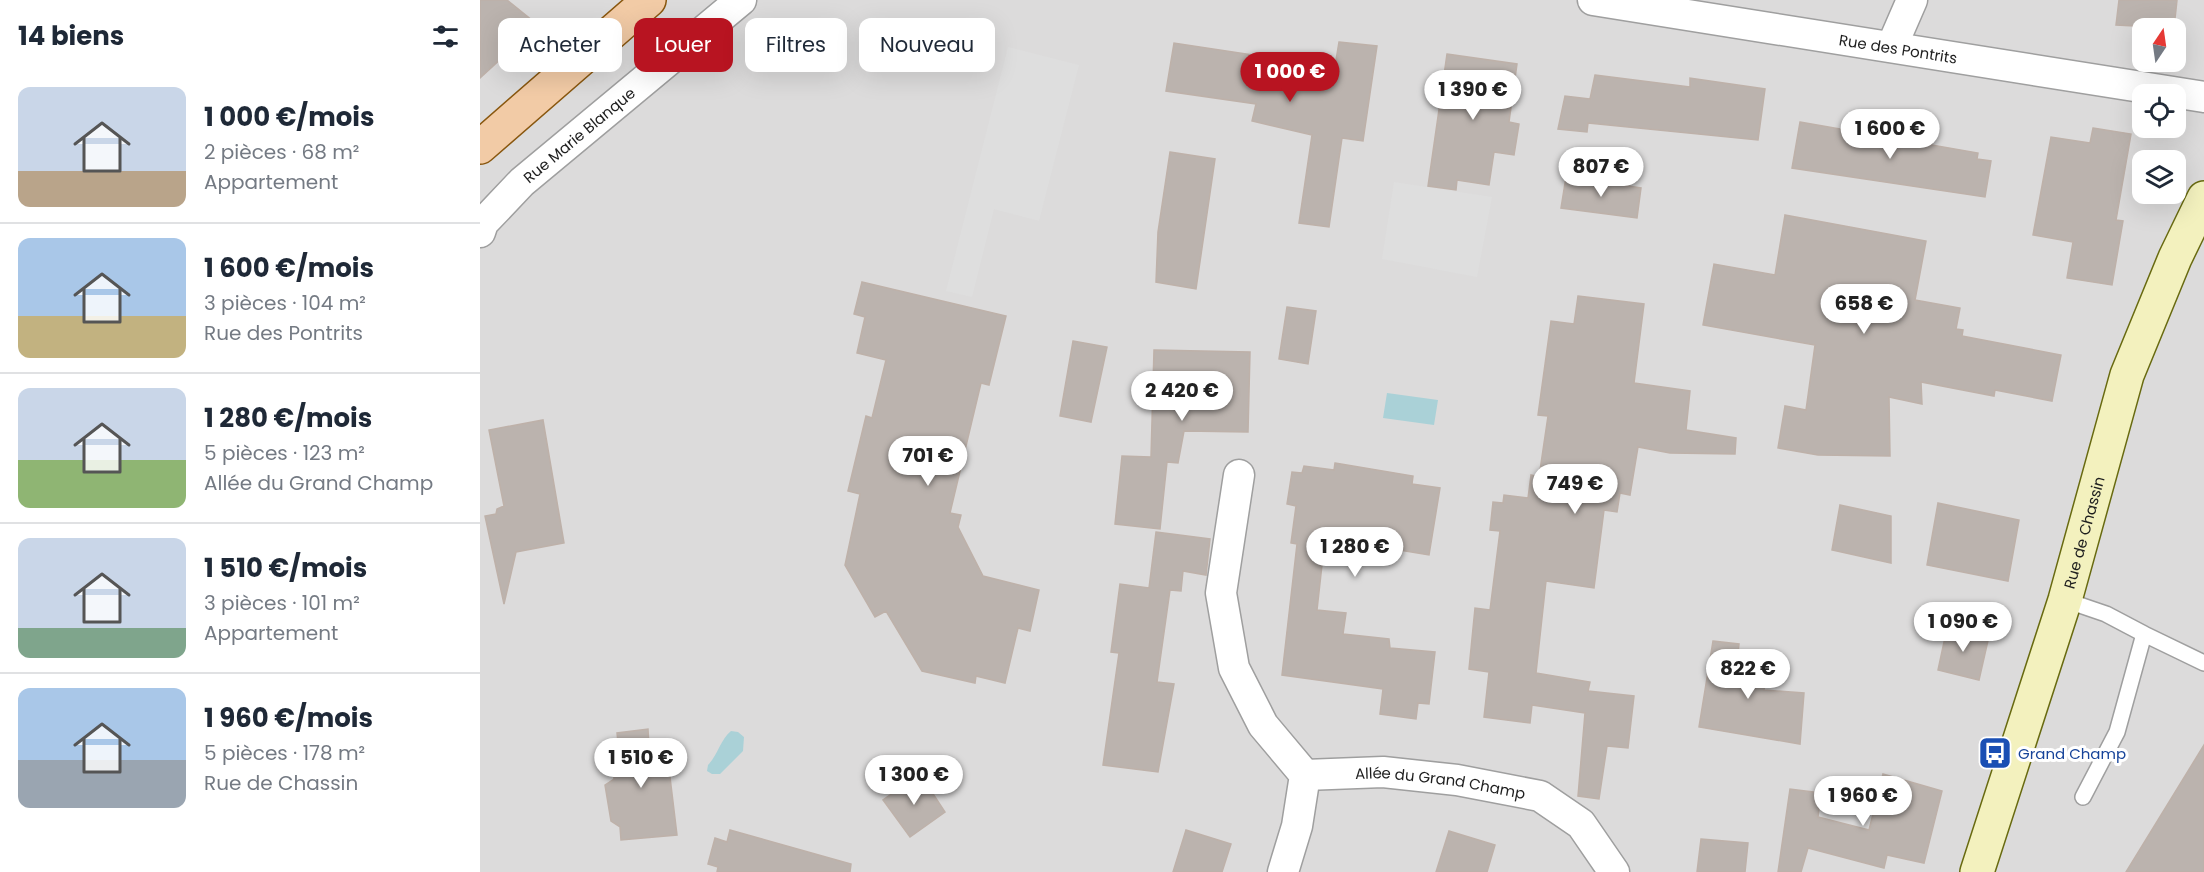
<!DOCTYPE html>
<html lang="fr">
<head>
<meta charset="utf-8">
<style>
	:root { --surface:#fff; --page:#f2f2f3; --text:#1f2937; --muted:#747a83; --line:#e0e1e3; --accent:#b81421 }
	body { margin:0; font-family:Poppins,sans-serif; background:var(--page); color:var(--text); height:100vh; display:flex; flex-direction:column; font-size:22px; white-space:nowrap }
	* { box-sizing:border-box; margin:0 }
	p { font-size:20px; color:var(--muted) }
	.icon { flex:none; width:33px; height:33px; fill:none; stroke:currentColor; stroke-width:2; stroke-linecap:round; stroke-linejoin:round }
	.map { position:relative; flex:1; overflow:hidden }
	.panel { display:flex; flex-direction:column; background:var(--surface); width:480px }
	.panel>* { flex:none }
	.top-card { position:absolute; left:18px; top:18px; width:570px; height:54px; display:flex; gap:12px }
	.needle { width:39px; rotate:13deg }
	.controls { position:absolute; left:1652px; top:18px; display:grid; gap:12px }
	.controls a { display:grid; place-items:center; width:54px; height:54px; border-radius:12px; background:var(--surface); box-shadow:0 6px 24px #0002; font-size:30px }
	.price { position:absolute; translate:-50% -51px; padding:0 14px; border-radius:21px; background:#fff; color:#222; font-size:20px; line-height:39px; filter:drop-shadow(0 2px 3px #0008) }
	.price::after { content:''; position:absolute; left:50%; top:36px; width:18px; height:14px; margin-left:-9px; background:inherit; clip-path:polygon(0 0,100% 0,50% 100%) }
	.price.on { background:var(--accent); color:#fff }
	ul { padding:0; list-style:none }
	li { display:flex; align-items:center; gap:18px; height:150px; padding:0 18px }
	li+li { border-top:2px solid var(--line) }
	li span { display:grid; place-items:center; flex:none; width:168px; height:120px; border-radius:12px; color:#555 }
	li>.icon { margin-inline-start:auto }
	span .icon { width:72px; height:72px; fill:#fffc; stroke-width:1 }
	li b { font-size:26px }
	h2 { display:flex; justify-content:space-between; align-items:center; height:72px; padding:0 18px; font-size:26px }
	.pill { padding:0 21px; border-radius:12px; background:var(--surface); box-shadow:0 6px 24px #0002; font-size:21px; line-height:54px }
	.pill.on { background:var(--accent); color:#fff }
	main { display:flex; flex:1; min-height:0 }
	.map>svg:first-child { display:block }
	.residential { fill:#dcdbdb; fill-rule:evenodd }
	.parking { fill:#dedede }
	.water { fill:#aad1d7 }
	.building { fill:#bbb3ae; stroke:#beb1a9; stroke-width:1.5 }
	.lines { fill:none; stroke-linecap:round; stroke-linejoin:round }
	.service-casing { stroke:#9f9f9f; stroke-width:18 }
	.minor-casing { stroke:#9f9f9f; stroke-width:33 }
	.secondary-casing { stroke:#686a10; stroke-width:36 }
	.primary-casing { stroke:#89570f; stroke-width:36 }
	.service { stroke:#fff; stroke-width:15 }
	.minor { stroke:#fff; stroke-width:30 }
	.secondary { stroke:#f3f1be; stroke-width:33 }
	.primary { stroke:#f2cba6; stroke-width:33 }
	.labels { text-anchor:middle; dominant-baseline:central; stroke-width:6; stroke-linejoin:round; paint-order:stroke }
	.street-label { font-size:15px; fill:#1e1e1e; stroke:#fff }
	.transit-label { font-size:15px; fill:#164399; stroke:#fff; text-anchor:start }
</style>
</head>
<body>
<main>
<section class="panel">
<h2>14 biens<svg class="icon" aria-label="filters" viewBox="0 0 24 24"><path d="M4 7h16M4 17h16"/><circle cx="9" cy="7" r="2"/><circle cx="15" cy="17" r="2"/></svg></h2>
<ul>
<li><span style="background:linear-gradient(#c9d6e8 70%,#b9a48a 0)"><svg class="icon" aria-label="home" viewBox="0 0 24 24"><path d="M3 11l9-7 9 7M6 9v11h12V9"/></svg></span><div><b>1 000 €/mois</b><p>2 pièces · 68 m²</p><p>Appartement</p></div></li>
<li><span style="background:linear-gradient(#a9c7e8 65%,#c2b280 0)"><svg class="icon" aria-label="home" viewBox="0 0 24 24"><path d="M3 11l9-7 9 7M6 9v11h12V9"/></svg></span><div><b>1 600 €/mois</b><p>3 pièces · 104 m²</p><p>Rue des Pontrits</p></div></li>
<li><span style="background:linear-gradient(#c9d6e8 60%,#8fb573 0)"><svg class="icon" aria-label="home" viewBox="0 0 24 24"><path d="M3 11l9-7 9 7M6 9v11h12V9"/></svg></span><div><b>1 280 €/mois</b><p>5 pièces · 123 m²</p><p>Allée du Grand Champ</p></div></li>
<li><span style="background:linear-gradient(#c9d6e8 75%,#7fa58c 0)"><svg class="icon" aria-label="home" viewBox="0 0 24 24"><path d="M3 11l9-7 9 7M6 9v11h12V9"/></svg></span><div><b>1 510 €/mois</b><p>3 pièces · 101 m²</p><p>Appartement</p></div></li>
<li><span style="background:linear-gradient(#a9c7e8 60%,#9aa5b1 0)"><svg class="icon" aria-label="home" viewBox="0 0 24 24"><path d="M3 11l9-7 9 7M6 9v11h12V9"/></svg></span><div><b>1 960 €/mois</b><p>5 pièces · 178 m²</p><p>Rue de Chassin</p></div></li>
</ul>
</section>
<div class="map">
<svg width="1724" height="872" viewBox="0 0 1724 872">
	<rect width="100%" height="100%" fill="#eeeae5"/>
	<path class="residential" d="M0,0h1724v872h-1724zM1662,28h33v34h-33zM1662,94h33v34h-33zM1662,160h33v34h-33z"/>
	<path class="parking" d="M528,47l71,18 -40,156 -45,-12 -22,88 -26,-6z
		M914,182l98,15 -15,80 -95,-18z"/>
	<path class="water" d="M907,393l51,7 -4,25 -51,-7z
		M251,731l7,1 6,5 -1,14 -23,23h-8l-5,-3 1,-6c10,-10 12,-25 23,-34z"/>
	<path class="building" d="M0,0h27l31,25 -58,53z
		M1639,0h58l-3,28 -58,-3z
		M859,42l38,4 -14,95 -21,-3 -13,89 -30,-4 13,-88 -60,-14 4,-17 -90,-13 8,-48 92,14 1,-4 68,13z
		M967,54l70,10 -8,58 10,2 -5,31 -20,-3 -5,33 -32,-5 -1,10 -28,-4z
		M1115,75l95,12v-9l75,11 -7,51 -170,-17 -1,9 -29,-3 7,-33 25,3z
		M1320,122l178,31 -1,6 14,2 -6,36 -193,-29z
		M1613,128l38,6 -15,86 7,1 -11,64 -45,-7 6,-36 -40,-7 18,-98 39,6z
		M690,152l45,7 -19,130 -40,-7 2,-50z
		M1086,177l75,11 -4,30 -76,-10z
		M1305,215l141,26 -11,59 45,8 -4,21 7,1 -1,6 99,19 -9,46 -57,-11 -1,6 -73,-14 1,22 -33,-7 1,59 -72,-1 -40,-7 7,-42 21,4 9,-65 -112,-20 11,-61 61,11z
		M382,282l144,34 -17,69 -8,-2 -31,130 11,2 -3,12 25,49 56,14 -9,41 -12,-3 -13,55 -29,-7 -1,7 -53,-12 -36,-60 -11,6 -30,-52 15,-71 -12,-3 18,-75 6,2 14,-58 -29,-7 8,-36 -11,-3z
		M1098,296l66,8 -10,79 56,8 -4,39 50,8 -1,16 -65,-1 -32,-6 -8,48 -10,-2 -3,19 -13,-2 -10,78 -48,-7 -10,92 54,9 -2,9 46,5 -6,52 -21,-2 -8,53 -21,-3 7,-83 -53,-8 -2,18 -46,-6 5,-45 -20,-3 6,-61 15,2 10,-79 -10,-1 3,-28 10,1 1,-8 24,3 3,-23 8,2 9,-61 -10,-1 13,-94 23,3z
		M807,307l29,4 -8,53 -29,-5z
		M593,341l34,6 -16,75 -31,-6z
		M674,350l96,2 -2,80 -64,-1 -6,32 -11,-1 -7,67 -45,-5 7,-68 29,1z
		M63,420l21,123 -48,9 -12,52 -19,-88 11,-2 1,-5 7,-3 -15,-76z
		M855,463l78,13 -1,8 28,4 -11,67 -60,-10 -2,18 -44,-7 -6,54 29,3 -3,21 46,5 1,9 45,4 -6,52 -11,-1 -2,16 -36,-5 3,-25 -101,-14 15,-131 -6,-1 5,-37 -9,-2 5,-32 10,1 2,-7 30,4z
		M1458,503l81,17 -11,61 -81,-16z
		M1360,505l51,11v47l-59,-13z
		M676,532l54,7 -4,36 -23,-4 -2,20 -11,-1 -13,92 17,2 -16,88 -55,-7 16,-112 -8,-1 9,-68 29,4z
		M1467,628l42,8 -10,44 -41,-10z
		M1233,641l26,3 -2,19 30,5 -3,22 40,3 -4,51 -101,-17z
		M168,729l1,18 17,-3 11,91 -56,5 -1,-13 -9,-6 -6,-36 9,-6 -2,-26 7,-1 -2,-19z
		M1724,745v127h-78z
		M440,774l25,38 -35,25 -27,-37z
		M1403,774l59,17 -18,72 -37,-8 -3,13 -76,-20 -7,24h-23l12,-83 31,4 -3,24 51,13z
		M250,830l121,34 -1,8h-133l1,-5 -10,-3 7,-26 12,4z
		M706,830l45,14 -9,28h-49z
		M969,831l46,14 -8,27h-51z
		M1221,839l47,4 -3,29h-48z"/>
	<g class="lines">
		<defs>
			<path id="service" d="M1585,600l41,14 38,20 -27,98 -34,65
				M1664,634l60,29"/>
			<g id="minor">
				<path id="s1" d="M1113,0l611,97"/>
				<path d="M1412,46l20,-46"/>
				<path id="s2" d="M0,232l3,-9 39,-41 219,-182"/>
				<path d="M759,475l-18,118 13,75 29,57 42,50 -8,51 -14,46"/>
				<path id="s3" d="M825,775l78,-3 74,8 83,16 41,28 33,48"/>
			</g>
			<g id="secondary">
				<path id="s4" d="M1497,872l88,-272 62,-225 48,-117 29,-60"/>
			</g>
			<path id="primary" d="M0,147l169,-147"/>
		</defs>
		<use href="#service" class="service-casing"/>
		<use href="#minor" class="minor-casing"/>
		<use href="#secondary" class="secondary-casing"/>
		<use href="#primary" class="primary-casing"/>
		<use href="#service" class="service"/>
		<use href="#minor" class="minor"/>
		<use href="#secondary" class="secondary"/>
		<use href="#primary" class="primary"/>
	</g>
	<defs>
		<symbol id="bus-square" viewBox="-11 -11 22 22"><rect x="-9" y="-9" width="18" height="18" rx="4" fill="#1a4fb4" stroke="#fff"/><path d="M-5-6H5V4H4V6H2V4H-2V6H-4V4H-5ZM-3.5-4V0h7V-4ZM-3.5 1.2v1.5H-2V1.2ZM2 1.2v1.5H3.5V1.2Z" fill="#fff"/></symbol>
	</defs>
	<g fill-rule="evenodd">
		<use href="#bus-square" x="1496" y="734" width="38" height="38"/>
	</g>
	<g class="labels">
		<g class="street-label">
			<text stroke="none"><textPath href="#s1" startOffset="309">Rue des Pontrits</textPath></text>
			<text stroke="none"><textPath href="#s2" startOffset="140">Rue Marie Blanque</textPath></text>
			<text stroke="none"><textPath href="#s4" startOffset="356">Rue de Chassin</textPath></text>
			<text stroke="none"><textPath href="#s3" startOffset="136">Allée du Grand Champ</textPath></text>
		</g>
		<g class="transit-label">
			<text x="1538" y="753">Grand Champ</text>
		</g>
	</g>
</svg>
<div class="controls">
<a><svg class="needle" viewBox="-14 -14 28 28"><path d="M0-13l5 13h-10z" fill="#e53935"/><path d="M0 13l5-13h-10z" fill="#747a83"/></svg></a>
<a><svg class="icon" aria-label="locate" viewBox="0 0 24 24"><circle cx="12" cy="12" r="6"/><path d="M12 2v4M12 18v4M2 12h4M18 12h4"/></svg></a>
<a><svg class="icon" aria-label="layers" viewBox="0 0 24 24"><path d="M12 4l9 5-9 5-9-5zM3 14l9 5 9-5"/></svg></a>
</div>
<b class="price on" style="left:810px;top:103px">1 000 €</b>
<b class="price" style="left:993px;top:121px">1 390 €</b>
<b class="price" style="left:1410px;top:160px">1 600 €</b>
<b class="price" style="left:1121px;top:198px">807 €</b>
<b class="price" style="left:1384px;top:335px">658 €</b>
<b class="price" style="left:702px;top:422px">2 420 €</b>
<b class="price" style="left:448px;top:487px">701 €</b>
<b class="price" style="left:1095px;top:515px">749 €</b>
<b class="price" style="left:875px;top:578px">1 280 €</b>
<b class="price" style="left:1483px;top:653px">1 090 €</b>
<b class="price" style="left:1268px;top:700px">822 €</b>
<b class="price" style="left:161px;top:789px">1 510 €</b>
<b class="price" style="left:434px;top:806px">1 300 €</b>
<b class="price" style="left:1383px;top:827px">1 960 €</b>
<div class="top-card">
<a class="pill">Acheter</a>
<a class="pill on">Louer</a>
<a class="pill">Filtres</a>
<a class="pill">Nouveau</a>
</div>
</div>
</main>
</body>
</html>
